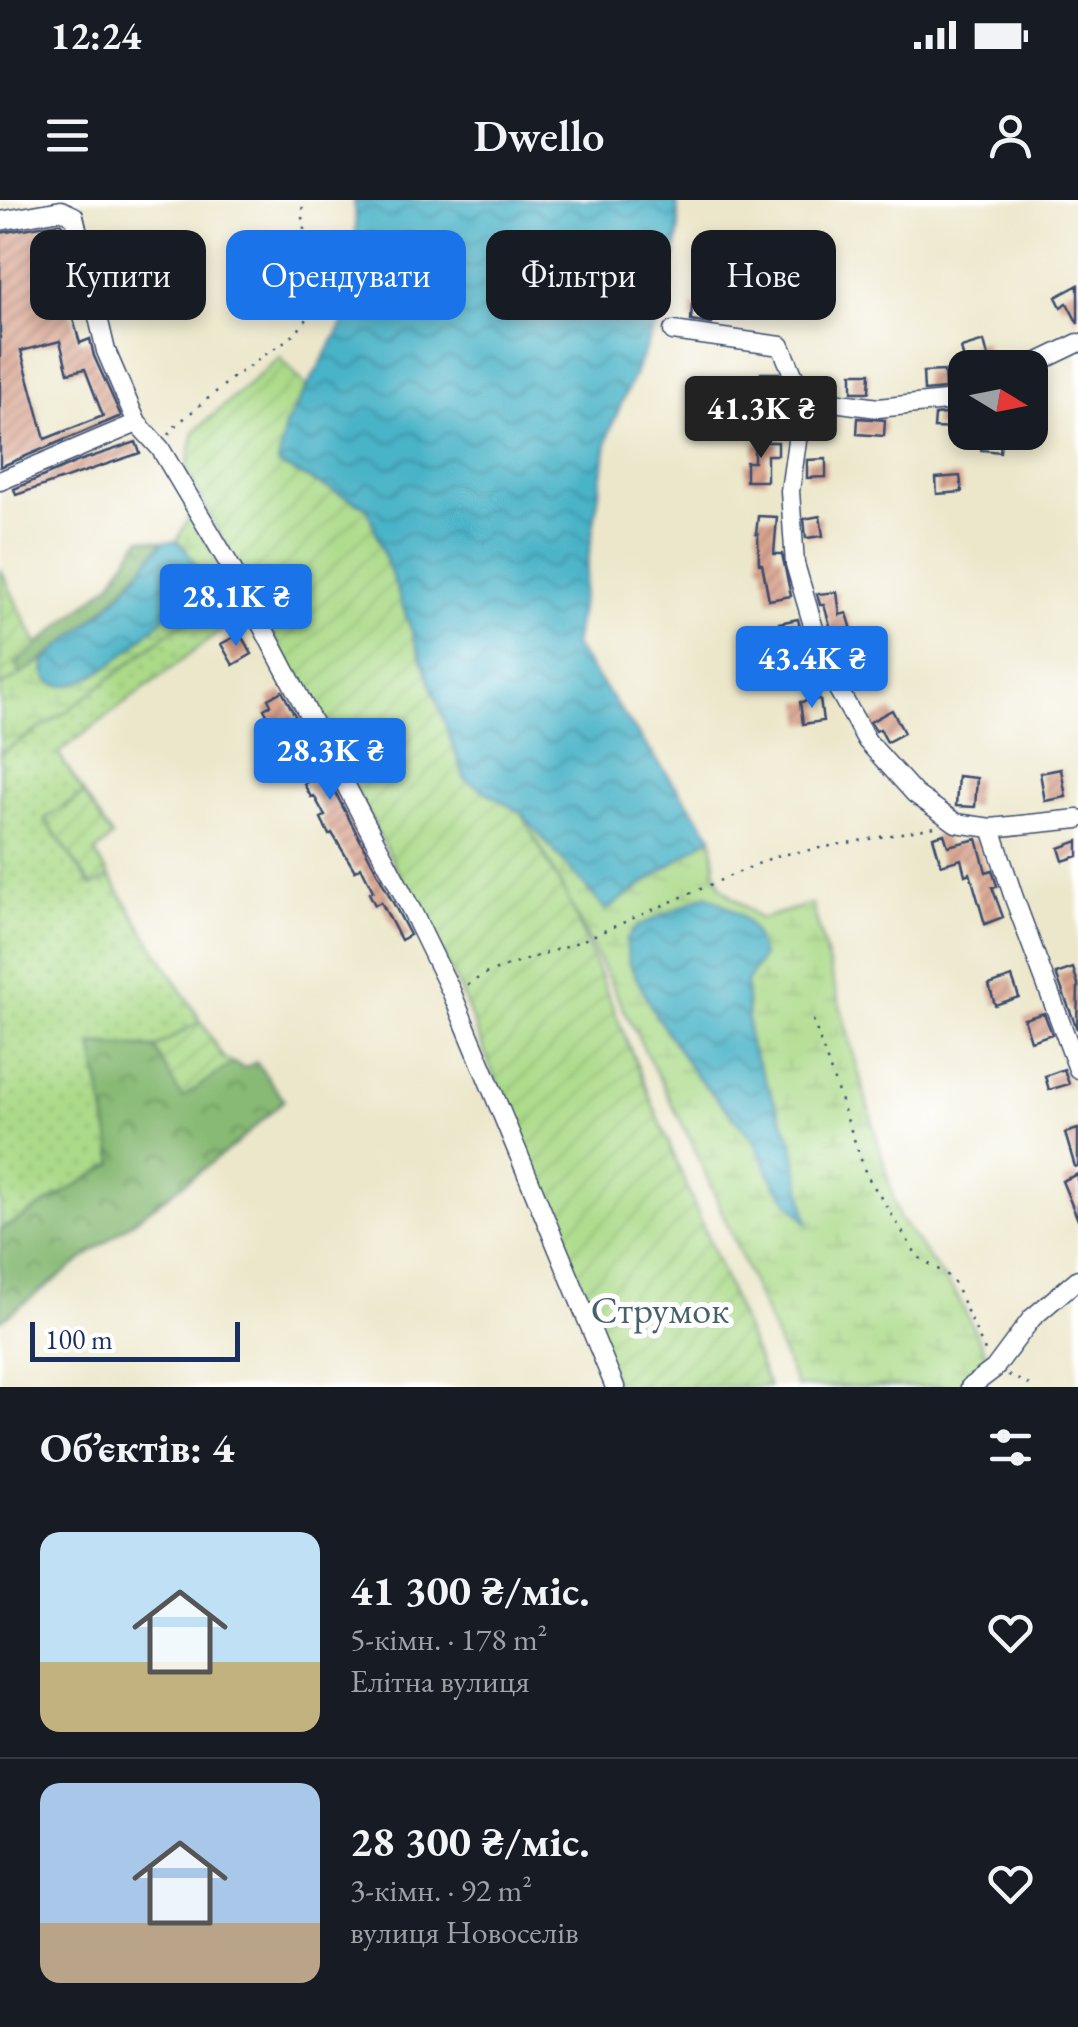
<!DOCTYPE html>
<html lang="uk">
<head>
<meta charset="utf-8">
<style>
	:root { --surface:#171b24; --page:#20242c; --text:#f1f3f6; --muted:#9ea1a6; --line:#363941; --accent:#1a73e8 }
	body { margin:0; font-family:"EB Garamond",serif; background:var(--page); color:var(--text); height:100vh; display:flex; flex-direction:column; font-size:38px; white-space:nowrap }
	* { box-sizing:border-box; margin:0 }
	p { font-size:32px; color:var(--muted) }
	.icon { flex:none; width:55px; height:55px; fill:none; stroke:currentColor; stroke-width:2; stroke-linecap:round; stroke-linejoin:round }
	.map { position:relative; height:1187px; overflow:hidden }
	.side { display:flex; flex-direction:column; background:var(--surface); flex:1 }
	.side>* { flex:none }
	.hud { position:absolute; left:30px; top:30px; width:1020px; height:90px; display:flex; gap:20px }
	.needle { width:65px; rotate:100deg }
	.controls { position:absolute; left:948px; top:150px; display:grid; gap:20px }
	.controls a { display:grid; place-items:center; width:100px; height:100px; border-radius:20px; background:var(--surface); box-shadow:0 5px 15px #0003; font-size:50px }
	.scale { position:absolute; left:30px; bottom:25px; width:210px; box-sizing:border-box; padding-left:10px; border:5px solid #1b2f5e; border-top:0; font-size:28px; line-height:35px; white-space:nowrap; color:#1b2f5e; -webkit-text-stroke:8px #fff; paint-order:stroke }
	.price { position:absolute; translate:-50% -85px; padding:0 22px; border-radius:10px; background:var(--accent); color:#fff; font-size:32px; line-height:65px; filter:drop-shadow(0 2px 5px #0008) }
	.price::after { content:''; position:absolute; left:50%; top:60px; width:30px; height:22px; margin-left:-15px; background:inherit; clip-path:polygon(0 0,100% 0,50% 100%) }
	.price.current { background:#222; color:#fff }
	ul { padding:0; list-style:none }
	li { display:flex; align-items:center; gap:30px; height:250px; padding:0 40px }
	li+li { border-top:2px solid var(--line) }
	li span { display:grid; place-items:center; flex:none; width:280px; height:200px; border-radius:20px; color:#555 }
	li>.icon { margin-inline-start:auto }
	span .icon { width:120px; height:120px; fill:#fffc; stroke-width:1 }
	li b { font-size:42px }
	h2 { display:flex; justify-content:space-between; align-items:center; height:120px; padding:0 40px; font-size:42px }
	.tag { padding:0 35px; border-radius:20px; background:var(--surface); box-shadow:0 5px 15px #0003; font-size:35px; line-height:90px }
	.tag.current { background:var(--accent); color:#fff }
	.status { display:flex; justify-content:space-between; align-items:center; height:70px; padding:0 50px; background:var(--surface); direction:ltr }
	.status svg { height:28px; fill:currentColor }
	header { display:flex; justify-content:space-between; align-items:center; height:130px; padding:0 40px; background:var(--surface); font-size:45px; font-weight:600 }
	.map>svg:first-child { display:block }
	.grass { fill:url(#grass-dots); stroke:#638473; stroke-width:2.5 }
	.forest { fill:url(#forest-crowns); stroke:#527469; stroke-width:2.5 }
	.wetland { fill:url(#wetland-marsh); stroke:#638473; stroke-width:2.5; fill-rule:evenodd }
	.garden { fill:url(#garden-furrows); stroke:#638473; stroke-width:2.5 }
	.water { fill:url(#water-waves); stroke:#327192; stroke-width:2.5 }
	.building { fill:url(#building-hatch); fill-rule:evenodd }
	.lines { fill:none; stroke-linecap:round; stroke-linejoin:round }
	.minor-casing { stroke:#3a4b6e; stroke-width:21 }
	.path { stroke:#3a4b6e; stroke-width:2.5; stroke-dasharray:2.5 8; stroke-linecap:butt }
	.minor { stroke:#fff; stroke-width:18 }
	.labels { text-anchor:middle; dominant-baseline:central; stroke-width:10; stroke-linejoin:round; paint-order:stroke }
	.park-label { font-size:38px; fill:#46626b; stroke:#fff }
</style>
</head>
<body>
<div class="status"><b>12:24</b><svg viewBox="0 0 49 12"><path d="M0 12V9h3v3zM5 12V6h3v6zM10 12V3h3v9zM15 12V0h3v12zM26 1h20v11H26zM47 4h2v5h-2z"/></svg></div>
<header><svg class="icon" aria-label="menu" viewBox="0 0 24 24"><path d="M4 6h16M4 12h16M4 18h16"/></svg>Dwello<svg class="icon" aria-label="person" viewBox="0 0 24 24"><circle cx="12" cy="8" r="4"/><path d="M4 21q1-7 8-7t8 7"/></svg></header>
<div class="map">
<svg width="1078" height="1187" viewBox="0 0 1078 1187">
	<defs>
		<pattern id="grass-dots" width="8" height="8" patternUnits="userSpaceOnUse" patternTransform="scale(2.5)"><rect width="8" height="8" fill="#abda88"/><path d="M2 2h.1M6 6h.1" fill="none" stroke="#93bb78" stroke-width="1.8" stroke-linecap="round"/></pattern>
		<pattern id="forest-crowns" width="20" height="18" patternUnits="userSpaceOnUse" patternTransform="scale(2.5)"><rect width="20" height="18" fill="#88ba74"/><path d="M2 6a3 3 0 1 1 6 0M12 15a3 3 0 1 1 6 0" fill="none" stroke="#6e9862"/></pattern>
		<pattern id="wetland-marsh" width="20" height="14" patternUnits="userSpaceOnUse" patternTransform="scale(2.5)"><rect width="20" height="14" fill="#abda88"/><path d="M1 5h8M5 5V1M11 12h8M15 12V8" fill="none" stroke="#93bb78"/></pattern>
		<pattern id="garden-furrows" width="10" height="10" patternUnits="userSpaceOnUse" patternTransform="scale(2.5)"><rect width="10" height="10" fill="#abda88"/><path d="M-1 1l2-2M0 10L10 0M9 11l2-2" fill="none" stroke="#93bb78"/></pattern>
		<pattern id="water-waves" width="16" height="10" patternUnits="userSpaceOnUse" patternTransform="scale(2.5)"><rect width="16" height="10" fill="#49b3c7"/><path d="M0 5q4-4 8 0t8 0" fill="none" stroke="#3c92a5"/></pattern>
		<pattern id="building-hatch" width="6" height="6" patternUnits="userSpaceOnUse" patternTransform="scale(2.5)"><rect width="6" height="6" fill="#d9a48f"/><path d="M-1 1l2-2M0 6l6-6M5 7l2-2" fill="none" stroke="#af8678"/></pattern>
	</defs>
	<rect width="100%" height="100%" fill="#fff"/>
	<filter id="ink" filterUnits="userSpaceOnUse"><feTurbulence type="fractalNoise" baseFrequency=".01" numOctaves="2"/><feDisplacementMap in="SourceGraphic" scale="20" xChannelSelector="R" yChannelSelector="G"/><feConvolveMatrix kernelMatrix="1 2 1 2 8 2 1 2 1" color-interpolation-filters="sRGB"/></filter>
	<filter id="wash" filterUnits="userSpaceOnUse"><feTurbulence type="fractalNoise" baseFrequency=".0048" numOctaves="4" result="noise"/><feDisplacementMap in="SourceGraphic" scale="40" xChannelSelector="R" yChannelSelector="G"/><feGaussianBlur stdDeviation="2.25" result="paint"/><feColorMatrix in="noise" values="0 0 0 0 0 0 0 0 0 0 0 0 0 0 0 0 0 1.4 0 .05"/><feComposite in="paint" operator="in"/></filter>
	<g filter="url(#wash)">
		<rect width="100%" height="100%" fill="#ece7cb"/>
		<path class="grass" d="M226,377l19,36 -187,140 26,41 -39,25 46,67 19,-9 91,144 -46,27 -62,-3 21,118 -114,68v-477l70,-46 147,-112z"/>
		<path class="forest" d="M141,338l22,4c-41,52 -85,97 -142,132l-6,-10 95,-80z
			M92,844l63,4 27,49 51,-34 11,5 12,-6 28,38 -49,45 -235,176v-90l114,-68z"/>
		<path class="wetland" d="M191,313l35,64 -9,19 -147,113 -70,45v-67l46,-28 -2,12 142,-122 -9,-8z
			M521,613l85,97 106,-74 4,36 5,15 39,32 52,-15 87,314 58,78 37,73 -30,18h-167l-103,-240 -145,-285zM762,757l-16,25 3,61 44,101 -17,42 -23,-47 -59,-66 -39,-59 -26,-51z"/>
		<path class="garden" d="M280,157l27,30 -22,39 -7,38 89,43 98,272 56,34 50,92 198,482h-153l-156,-398 -274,-519 8,-38z
			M0,369l38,77 -23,18 6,10 -21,13z
			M84,594l28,43 -17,16 15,24 -18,9 -47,-67z
			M201,821l22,37 10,5 -51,35 -27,-50z"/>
		<path class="water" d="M354,0h323l2,26 -8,64 -62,142 -35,214 138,190 -106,74 -85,-97 -56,-34 -98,-272 -89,-43 7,-38 66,-116 5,-84z
			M177,341l8,8 16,23 -2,10c-26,26 -104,114 -143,102 -13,-3 -12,-15 -10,-25l60,-50 27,-29 30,-38z
			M706,695c31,15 49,25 56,62l-16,25 3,61 44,101 15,80 -32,-38 -23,-47 -59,-66 -39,-59 -26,-51 -3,-23 11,-13z"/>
		<g id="blocks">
			<path class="building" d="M59,23l4,2 16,66 -13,4 14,48 10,-4 4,17 27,60 -121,51v-234zM60,141l8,32 17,-4 18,47 -58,23 -24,-88z
				M1078,85v39l-11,-21 -6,4 -5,-10z
				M692,105l22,2 -2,17 -21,-3z
				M984,141l7,27h-25l-5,-20z
				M944,171l1,18 -21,2 -1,-19z
				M761,173h18v25l-19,-1z
				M852,173h18l-1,19h-17z
				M944,214l17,1 -1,14 -26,-1 1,-13z
				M858,218l27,2 -1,16 -27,-2z
				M983,232h19l-2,20 -19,-2z
				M136,242l4,11 -124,42 -2,-6 65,-28z
				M754,242h24v13h-11v26h-21v-19h8z
				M826,259v18l-19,1v-18z
				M960,276l2,16 -25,2 -1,-16z
				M758,316l19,1 -3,37h8l9,42 -22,4 -7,-36h-3l-1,-30h-2z
				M820,316l3,20 -17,2 -2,-19z
				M837,392l3,23 7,-2 6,20 -19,6 -10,-34h-4l-3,-11z
				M798,419l8,35 2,-1 6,22 -17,3 -2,-10 -7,1 -9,-46z
				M240,434l12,20 -19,11 -12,-21z
				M868,462l7,23 -16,5 -7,-23z
				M282,491l128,244 -9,5 -20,-38 -6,3 -6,-12 4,-2 -12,-24 -6,4 -23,-38 -3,2 -8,-17 4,-2 -11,-20 -3,1 -7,-13 6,-4 -12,-22 -5,3 -4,-9 -2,1 -23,-44 7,-4 -3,-6z
				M820,499l3,22 -20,3 -3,-22z
				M892,510l12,23 -17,9 -7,-13 -4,2 -6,-9z
				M1061,569l5,28 -21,4 -5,-28z
				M958,576l19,2 -2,29 -19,-1z
				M944,634l4,12 29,-7 9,33 6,-2 5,16 -5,1 11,30 -18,7 -15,-51 -5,2 -4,-16 -20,6 -8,-28z
				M1078,641v15l-15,5 -4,-13z
				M1073,768l5,16 -1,45 -21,-55z
				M1012,777l7,20 -24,8 -6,-20z
				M1044,813l8,21 -21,7 -7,-22z
				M1064,869l5,15 -20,6 -4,-14z
				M1078,929v37l-3,1 -10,-34z
				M1078,974v46l-16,-39z"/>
		</g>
	</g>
	<g filter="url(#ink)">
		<use href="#blocks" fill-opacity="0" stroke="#3a4b6e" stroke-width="2.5"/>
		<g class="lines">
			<defs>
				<path id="minor" d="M0,21l61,-11 13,6 32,135 31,72 23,25 72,121 181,344 38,78 164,396
					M673,131l108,15 22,52 -13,93 5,73 30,102 42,75 48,53 41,29 35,5 87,-9
					M1026,168l52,-25
					M803,198l75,10 87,-9
					M0,281l137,-58
					M991,628l23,70 64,171
					M970,1187l24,-18 38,-51 46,-39"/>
			</defs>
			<use href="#minor" class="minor-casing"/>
			<path class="path" d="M169,235l6,-9 60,-50 60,-42 17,-21v-40l-11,-61 5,-12
				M467,785l18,-11 96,-33 195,-85 159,-29
				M813,820l53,154 52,83 34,21 34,75
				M1008,1175l26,12"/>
			<use href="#minor" class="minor"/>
		</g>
	</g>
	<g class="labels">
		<g class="park-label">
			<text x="660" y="1109">Струмок</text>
		</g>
	</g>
</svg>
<div class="controls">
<a><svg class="needle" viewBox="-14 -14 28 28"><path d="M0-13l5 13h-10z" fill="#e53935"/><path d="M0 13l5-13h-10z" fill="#9ea1a6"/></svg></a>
</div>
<div class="scale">100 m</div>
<b class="price current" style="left:761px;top:261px">41.3K ₴</b>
<b class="price" style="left:236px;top:449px">28.1K ₴</b>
<b class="price" style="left:812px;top:511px">43.4K ₴</b>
<b class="price" style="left:330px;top:603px">28.3K ₴</b>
<div class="hud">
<a class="tag">Купити</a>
<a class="tag current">Орендувати</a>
<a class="tag">Фільтри</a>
<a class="tag">Нове</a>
</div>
</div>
<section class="side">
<h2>Об’єктів: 4<svg class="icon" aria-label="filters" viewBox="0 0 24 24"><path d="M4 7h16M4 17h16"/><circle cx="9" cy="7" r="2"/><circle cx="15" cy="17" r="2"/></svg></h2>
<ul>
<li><span style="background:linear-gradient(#bfe0f5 65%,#c2b280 0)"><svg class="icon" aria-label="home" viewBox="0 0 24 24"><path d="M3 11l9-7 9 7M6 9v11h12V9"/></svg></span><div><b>41 300 ₴/міс.</b><p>5-кімн. · 178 m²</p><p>Елітна вулиця</p></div><svg class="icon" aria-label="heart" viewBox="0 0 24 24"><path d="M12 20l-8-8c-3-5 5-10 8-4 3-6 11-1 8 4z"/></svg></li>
<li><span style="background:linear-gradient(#a9c7e8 70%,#b9a48a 0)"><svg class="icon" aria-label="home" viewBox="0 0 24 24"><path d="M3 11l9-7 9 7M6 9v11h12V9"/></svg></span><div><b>28 300 ₴/міс.</b><p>3-кімн. · 92 m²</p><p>вулиця Новоселів</p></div><svg class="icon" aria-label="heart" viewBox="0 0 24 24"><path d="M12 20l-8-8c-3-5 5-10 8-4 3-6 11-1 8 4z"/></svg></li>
</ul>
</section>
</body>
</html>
